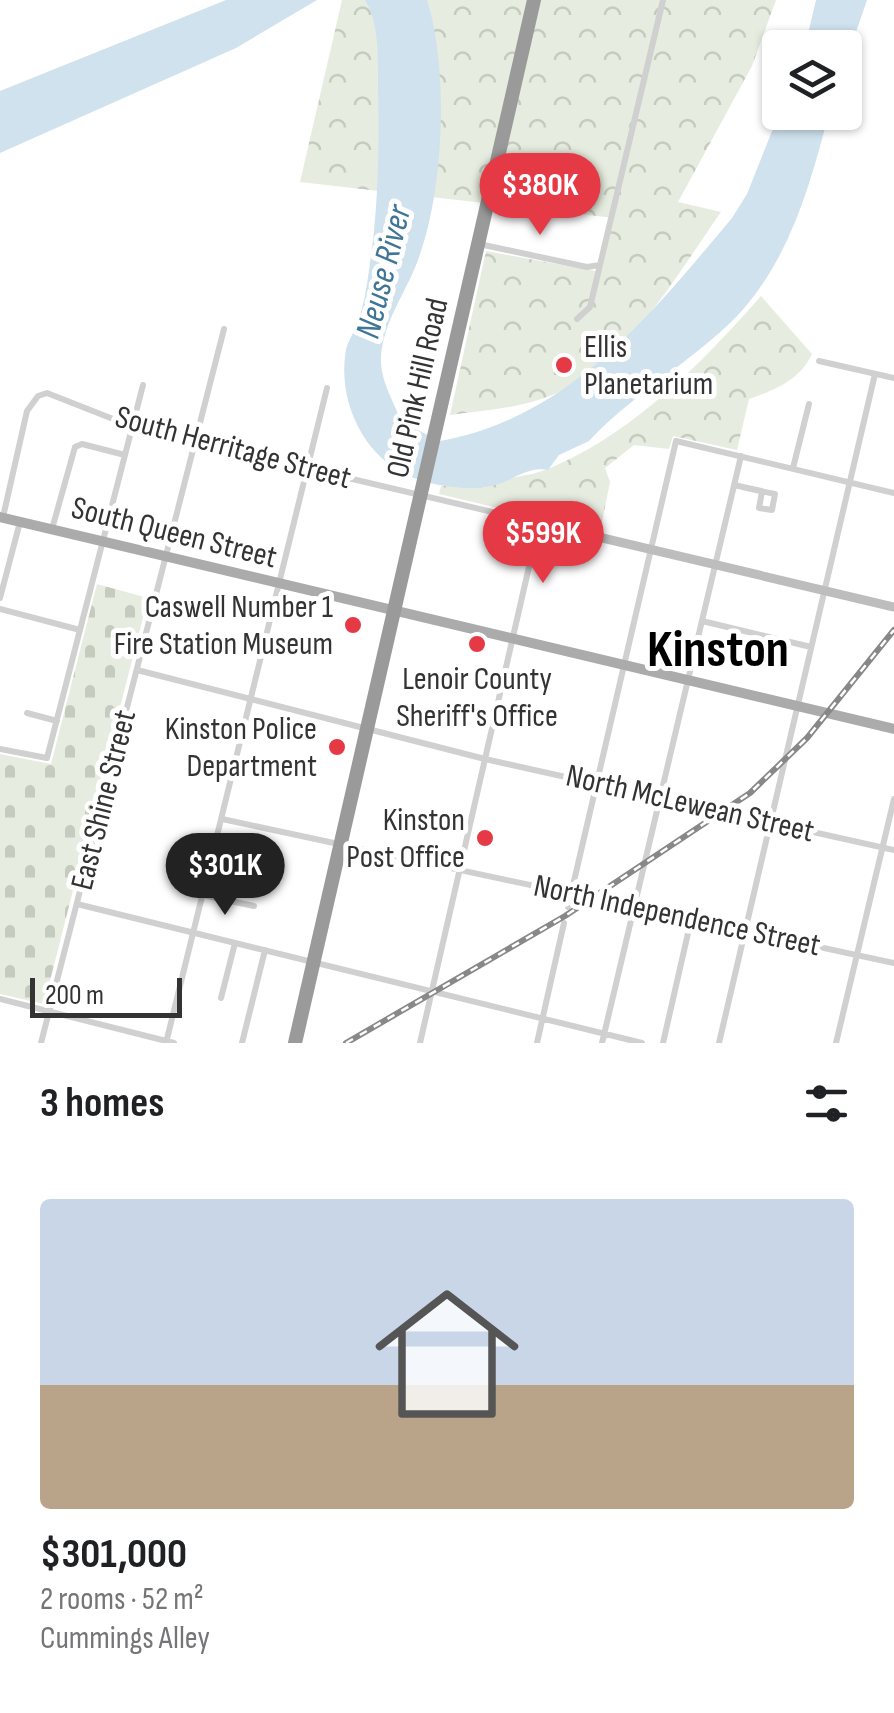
<!DOCTYPE html>
<html lang="en">
<head>
<meta charset="utf-8">
<style>
	:root { --surface:#fff; --page:#f6f6f6; --text:#202124; --muted:#757577; --accent:#e63946 }
	body { margin:0; font-family:"Sofia Sans Condensed",sans-serif; background:var(--page); color:var(--text); height:100vh; display:flex; flex-direction:column; font-size:38px; white-space:nowrap }
	* { box-sizing:border-box; margin:0 }
	p { font-size:32px; color:var(--muted) }
	.icon { flex:none; width:55px; height:55px; fill:none; stroke:currentColor; stroke-width:2; stroke-linecap:round; stroke-linejoin:round }
	.map { position:relative; height:1043px; overflow:hidden }
	.sheet { display:flex; flex-direction:column; background:var(--surface); flex:1 }
	.sheet>* { flex:none }
	.buttons { position:absolute; left:762px; top:30px; display:grid; gap:20px }
	.buttons a { display:grid; place-items:center; width:100px; height:100px; border-radius:10px; background:var(--surface); box-shadow:0 2px 8px #0004; font-size:50px }
	.scale { position:absolute; left:30px; bottom:25px; width:152px; box-sizing:border-box; padding-left:10px; border:5px solid #333; border-top:0; font-size:28px; line-height:35px; white-space:nowrap; color:#333; -webkit-text-stroke:8px #fff; paint-order:stroke }
	.price { position:absolute; translate:-50% -85px; padding:0 22px; border-radius:35px; background:var(--accent); color:#fff; font-size:32px; line-height:65px; filter:drop-shadow(0 2px 5px #0008) }
	.price::after { content:''; position:absolute; left:50%; top:60px; width:30px; height:22px; margin-left:-15px; background:inherit; clip-path:polygon(0 0,100% 0,50% 100%) }
	.price.on { background:#222; color:#fff }
	ul { padding:0; list-style:none }
	li { display:grid; align-content:center; gap:20px; height:530px; padding:0 40px }
	li span { display:grid; place-items:center; height:310px; border-radius:10px; color:#555 }
	li>.icon { margin-inline-start:auto }
	span .icon { width:180px; height:180px; fill:#fffc; stroke-width:1 }
	li b { font-size:42px }
	h2 { display:flex; justify-content:space-between; align-items:center; height:120px; padding:0 40px; font-size:42px }
	.map>svg:first-child { display:block }
	.cemetery { fill:url(#cemetery-stones) }
	.park { fill:url(#park-crowns) }
	.water { fill:#cfe2ee }
	.lines { fill:none; stroke-linecap:round; stroke-linejoin:round }
	.street { stroke:#d0d0d0; stroke-width:6 }
	.secondary { stroke:#bdbdbd; stroke-width:9 }
	.primary { stroke:#ababab; stroke-width:10 }
	.highway { stroke:#9a9a9a; stroke-width:14 }
	.rail-casing { stroke:#888; stroke-width:6 }
	.rail { stroke:#fff; stroke-width:2.5; stroke-dasharray:8; stroke-linecap:butt }
	.poi-dot { fill:#e63946; stroke:#fff; stroke-width:4 }
	.labels { text-anchor:middle; dominant-baseline:central; stroke-width:10; stroke-linejoin:round; paint-order:stroke }
	.poi-label { font-size:32px; fill:#333; stroke:#fff; text-anchor:end }
	.street-label { font-size:32px; fill:#333; stroke:#fff }
	.water-label { font-size:35px; font-style:italic; fill:#3f7597; stroke:#fff }
	.town-label { font-size:52px; font-weight:bold; fill:#000; stroke:#fff }
</style>
</head>
<body>
<div class="map">
<svg width="894" height="1043" viewBox="0 0 894 1043">
	<defs>
		<pattern id="cemetery-stones" width="16" height="16" patternUnits="userSpaceOnUse" patternTransform="scale(2.5)"><rect width="16" height="16" fill="#e6ecdf"/><path d="M2 7V4a2 2 0 0 1 4 0v3zM10 15v-3a2 2 0 0 1 4 0v3z" fill="#c6cbc0"/></pattern>
		<pattern id="park-crowns" width="20" height="18" patternUnits="userSpaceOnUse" patternTransform="scale(2.5)"><rect width="20" height="18" fill="#e6ecdf"/><path d="M2 6a3 3 0 1 1 6 0M12 15a3 3 0 1 1 6 0" fill="none" stroke="#c6cbc0"/></pattern>
	</defs>
	<rect width="100%" height="100%" fill="#fff"/>
	<path class="cemetery" d="M97,584l51,14 -104,406 -44,-10v-240l51,10z"/>
	<path class="park" d="M342,0h434l-24,66 -74,136 43,10c-43,61 -89,143 -158,178 -36,18 -75,20 -113,25l36,-164 115,21 13,-54 -314,-36z
		M761,296l51,58c-12,26 -37,36 -63,45l-12,51 -64,-14 -4,13 -35,-4 -29,23 5,14 -10,50 -161,-38 2,-8c35,-6 82,-5 114,-20 80,-35 149,-105 206,-170z"/>
	<path class="water" d="M226,0h91l-81,48 -236,105v-62z
		M365,0h62c22,69 17,189 -8,257 -11,33 -36,64 -38,100 -1,24 12,42 20,65l39,19c130,-23 212,-128 292,-223l15,-24 33,-83 49,2c-21,80 -44,164 -111,221 -42,37 -91,66 -129,107l-30,14 -11,15c-22,-4 -36,12 -57,16 -23,5 -60,0 -82,-10 -46,-20 -72,-76 -63,-126 2,-9 8,-18 12,-28 9,-26 11,-54 15,-82 6,-53 6,-105 5,-159 0,-25 1,-59 -13,-81z
		M816,0h51l-22,64v-16l-40,-1z"/>
	<g class="lines">
		<path class="street" d="M479,244l108,23 13,-2
			M577,319l13,-12 73,-307
			M819,361l75,17
			M793,468l16,-64
			M734,485c13,3 27,6 41,9l-3,16 -13,-2 3,-16
			M3,517l24,-106 11,-15 9,-3 89,35 403,95 -119,520
			M52,529l23,-82 7,-3 43,11
			M0,598l20,-76
			M0,609l80,21
			M702,621l109,26
			M137,670l348,89 409,91
			M27,713l30,8
			M0,749l47,9 96,-373
			M222,819l672,144
			M209,871l50,12
			M203,895l51,11
			M77,904l565,139
			M568,907l108,-466 218,52
			M221,998l14,-55
			M0,999l174,44
			M41,1043l183,-714
			M166,1043l161,-655
			M242,1043l23,-93
			M537,1043l27,-120
			M602,1043l139,-587
			M663,1043l28,-123
			M719,1043l156,-669
			M836,1043l58,-244"/>
		<path class="secondary" d="M539,523l355,84"/>
		<path class="primary" d="M0,517l894,212"/>
		<path class="highway" d="M295,1043l239,-1043"/>
		<defs>
			<path id="rail" d="M346,1043l219,-127 185,-123 57,-55 87,-108"/>
		</defs>
		<use href="#rail" class="rail-casing"/>
		<use href="#rail" class="rail"/>
	</g>
	<g class="poi-dot">
		<circle cx="564" cy="365" r="10"/>
		<circle cx="353" cy="625" r="10"/>
		<circle cx="477" cy="644" r="10"/>
		<circle cx="337" cy="747" r="10"/>
		<circle cx="485" cy="838" r="10"/>
	</g>
	<g class="labels">
		<g class="poi-label">
			<text x="584" y="347" text-anchor="start">Ellis<tspan x="584" dy="37">Planetarium</tspan></text>
			<text x="333" y="607">Caswell Number 1<tspan x="333" dy="37">Fire Station Museum</tspan></text>
			<text x="477" y="679" text-anchor="middle">Lenoir County<tspan x="477" dy="37">Sheriff's Office</tspan></text>
			<text x="317" y="729">Kinston Police<tspan x="317" dy="37">Department</tspan></text>
			<text x="465" y="820">Kinston<tspan x="465" dy="37">Post Office</tspan></text>
		</g>
		<g class="street-label">
			<text transform="translate(418 388) rotate(-77)">Old Pink Hill Road</text>
			<text transform="translate(233 448) rotate(15)">South Herritage Street</text>
			<text transform="translate(174 533) rotate(14)">South Queen Street</text>
			<text transform="translate(104 800) rotate(-76)">East Shine Street</text>
			<text transform="translate(690 804) rotate(13)">North McLewean Street</text>
			<text transform="translate(677 916) rotate(12)">North Independence Street</text>
		</g>
		<g class="water-label">
			<text transform="translate(384 272) rotate(-76)">Neuse River</text>
		</g>
		<g class="town-label">
			<text x="718" y="650">Kinston</text>
		</g>
	</g>
</svg>
<div class="buttons">
<a><svg class="icon" aria-label="layers" viewBox="0 0 24 24"><path d="M12 4l9 5-9 5-9-5zM3 14l9 5 9-5"/></svg></a>
</div>
<div class="scale">200 m</div>
<b class="price" style="left:540px;top:238px">$380K</b>
<b class="price" style="left:543px;top:586px">$599K</b>
<b class="price on" style="left:225px;top:918px">$301K</b>
</div>
<section class="sheet">
<h2>3 homes<svg class="icon" aria-label="filters" viewBox="0 0 24 24"><path d="M4 7h16M4 17h16"/><circle cx="9" cy="7" r="2"/><circle cx="15" cy="17" r="2"/></svg></h2>
<ul>
<li><span style="background:linear-gradient(#c9d6e8 60%,#b9a48a 0)"><svg class="icon" aria-label="home" viewBox="0 0 24 24"><path d="M3 11l9-7 9 7M6 9v11h12V9"/></svg></span><div><b>$301,000</b><p>2 rooms · 52 m²</p><p>Cummings Alley</p></div></li>
</ul>
</section>
</body>
</html>
